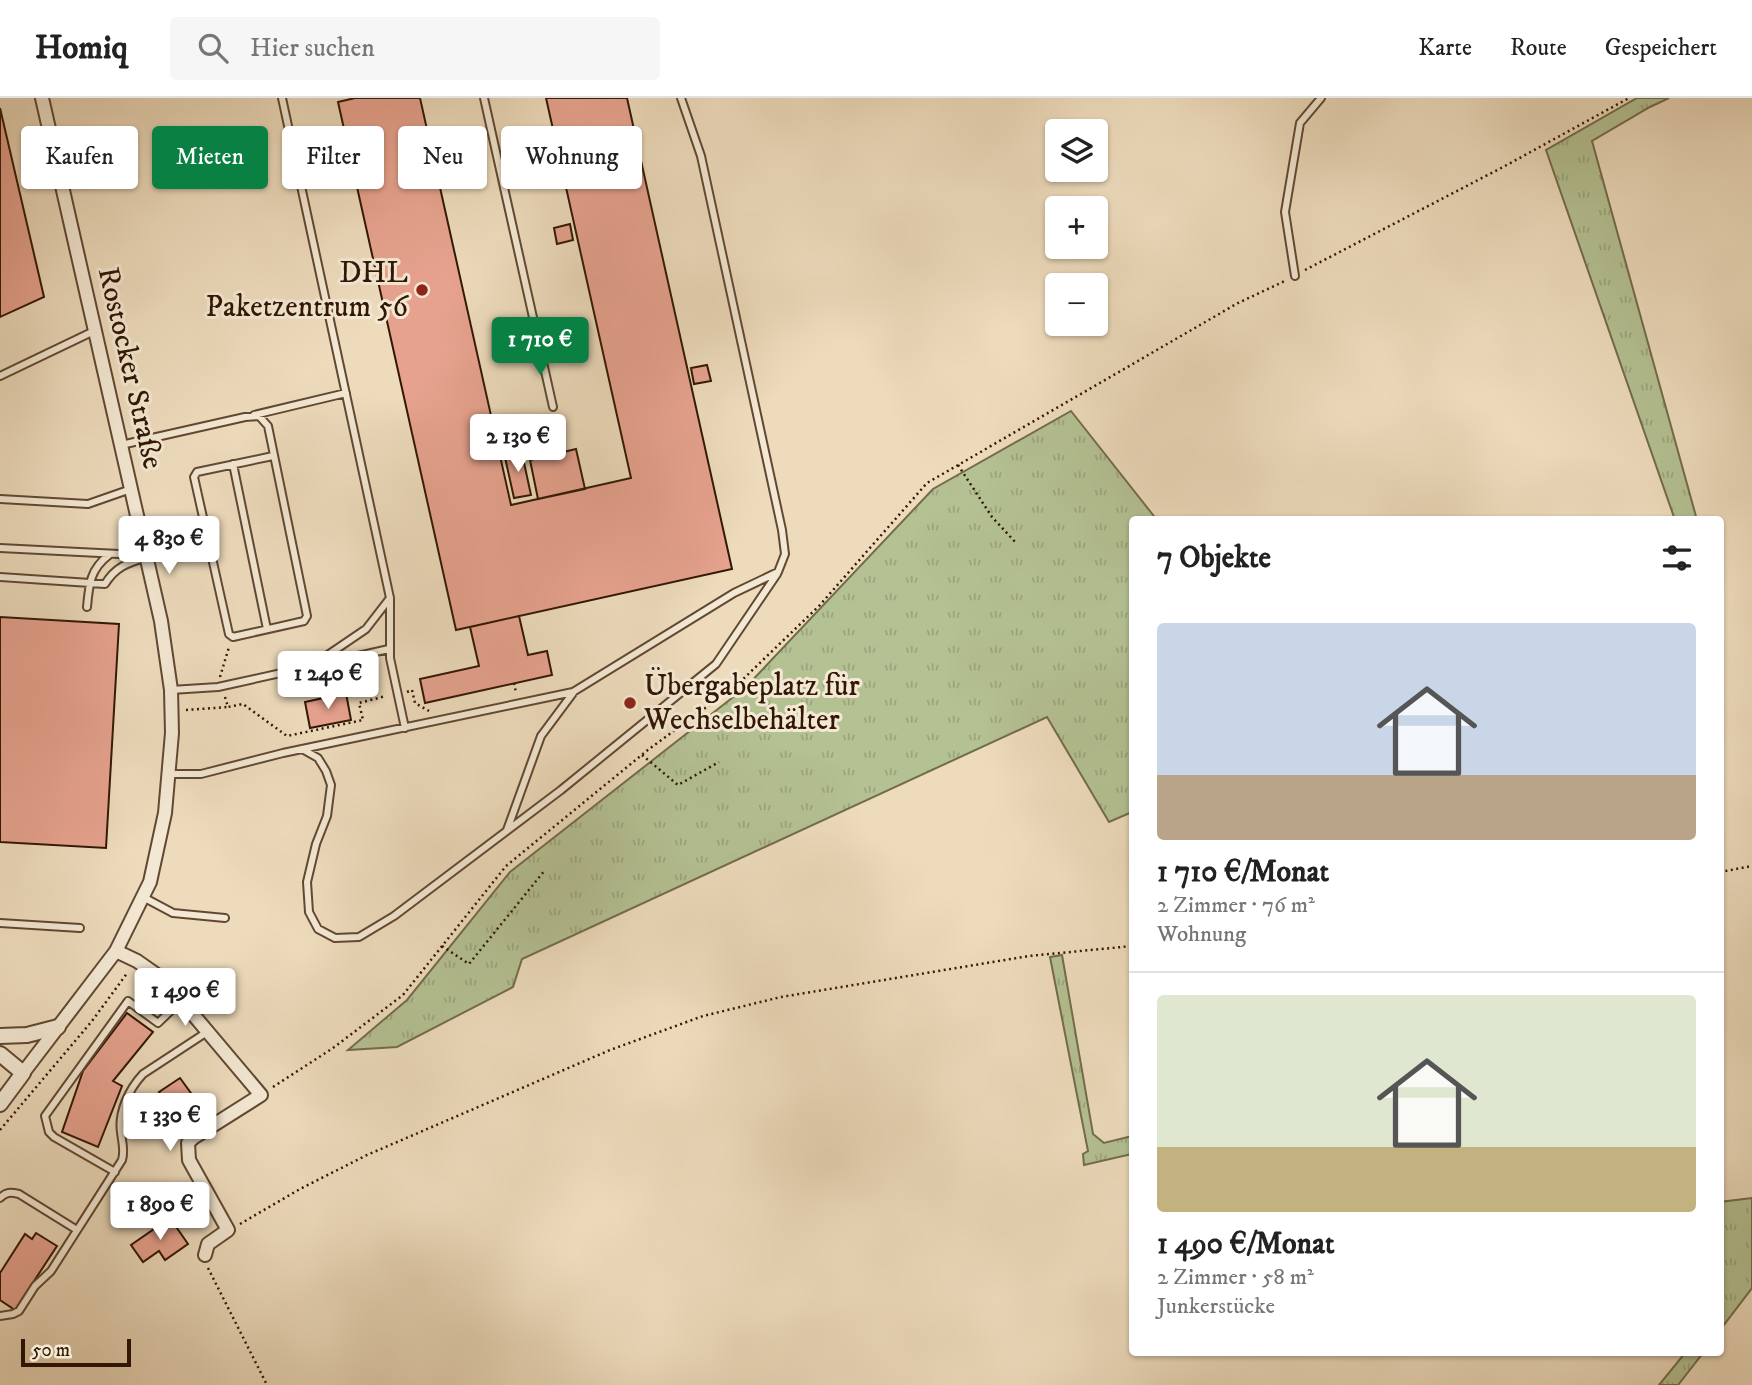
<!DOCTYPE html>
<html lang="de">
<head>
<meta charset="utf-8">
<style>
	:root { --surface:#fff; --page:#f6f6f6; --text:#222; --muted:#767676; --line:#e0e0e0; --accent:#0b8043 }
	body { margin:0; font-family:"IM FELL DW Pica",serif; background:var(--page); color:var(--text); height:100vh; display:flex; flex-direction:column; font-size:26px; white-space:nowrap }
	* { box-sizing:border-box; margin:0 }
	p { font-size:23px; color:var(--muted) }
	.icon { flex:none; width:38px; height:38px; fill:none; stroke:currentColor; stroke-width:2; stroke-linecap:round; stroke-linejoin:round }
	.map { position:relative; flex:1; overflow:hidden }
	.drawer { position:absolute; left:1129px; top:418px; width:595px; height:840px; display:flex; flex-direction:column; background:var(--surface); border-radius:7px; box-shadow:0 2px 5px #0004 }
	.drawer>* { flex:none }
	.hud { position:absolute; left:21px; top:28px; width:665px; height:63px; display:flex; gap:14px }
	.controls { position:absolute; left:1045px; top:21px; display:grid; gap:14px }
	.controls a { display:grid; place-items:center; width:63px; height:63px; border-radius:7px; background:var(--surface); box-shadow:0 2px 5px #0004; font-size:35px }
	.scale { position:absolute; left:21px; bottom:18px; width:110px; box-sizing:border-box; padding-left:7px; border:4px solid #321705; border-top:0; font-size:19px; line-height:24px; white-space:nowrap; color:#321705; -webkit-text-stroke:5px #f3e8d3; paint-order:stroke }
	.price { position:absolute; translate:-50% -60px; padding:0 16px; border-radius:7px; background:#fff; color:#222; font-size:23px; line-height:46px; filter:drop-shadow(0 2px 4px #0008) }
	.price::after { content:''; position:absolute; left:50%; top:42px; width:21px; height:16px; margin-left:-10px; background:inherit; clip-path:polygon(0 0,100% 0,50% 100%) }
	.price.current { background:var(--accent); color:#fff }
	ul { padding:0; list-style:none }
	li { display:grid; align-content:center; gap:14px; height:371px; padding:0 28px }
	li+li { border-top:2px solid var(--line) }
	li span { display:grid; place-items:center; height:217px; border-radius:7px; color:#555 }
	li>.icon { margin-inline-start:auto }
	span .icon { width:126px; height:126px; fill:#fffc; stroke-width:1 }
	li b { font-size:30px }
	h2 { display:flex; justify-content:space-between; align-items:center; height:84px; padding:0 28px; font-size:30px }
	.tag { padding:0 24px; border-radius:7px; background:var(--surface); box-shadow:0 2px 5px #0004; font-size:24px; line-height:63px }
	.tag.current { background:var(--accent); color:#fff }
	header { display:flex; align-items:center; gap:42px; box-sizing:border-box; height:98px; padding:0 35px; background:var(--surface); border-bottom:2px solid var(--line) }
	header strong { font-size:33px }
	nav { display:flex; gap:38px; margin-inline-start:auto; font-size:24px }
	.search { width:490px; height:63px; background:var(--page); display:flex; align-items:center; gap:18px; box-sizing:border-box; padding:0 24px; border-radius:7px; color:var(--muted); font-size:26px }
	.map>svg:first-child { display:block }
	.grass { fill:url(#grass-tufts); stroke:#736c4c; stroke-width:2 }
	.building { fill:#e6a28e; stroke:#321705; stroke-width:2 }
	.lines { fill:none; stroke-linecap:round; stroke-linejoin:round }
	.service-casing { stroke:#614833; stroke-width:10 }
	.minor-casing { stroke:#614833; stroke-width:16 }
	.tertiary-casing { stroke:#614833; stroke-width:18 }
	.path { stroke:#321705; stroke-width:2.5; stroke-dasharray:2 3.5; stroke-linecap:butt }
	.service { stroke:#f3e8d3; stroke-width:6 }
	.minor { stroke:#f3e8d3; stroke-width:12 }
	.tertiary { stroke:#f3e8d3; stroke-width:14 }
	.poi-dot { fill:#8f2418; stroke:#f3e8d3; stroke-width:2.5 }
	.labels { text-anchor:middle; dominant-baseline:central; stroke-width:6; stroke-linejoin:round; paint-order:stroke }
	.poi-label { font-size:30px; fill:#321705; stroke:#f3e8d3; text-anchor:end }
	.street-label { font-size:30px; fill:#321705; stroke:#f3e8d3 }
</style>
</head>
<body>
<header>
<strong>Homiq</strong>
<div class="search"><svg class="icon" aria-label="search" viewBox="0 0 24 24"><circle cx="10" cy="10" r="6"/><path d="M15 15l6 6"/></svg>Hier suchen</div>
<nav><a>Karte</a><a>Route</a><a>Gespeichert</a></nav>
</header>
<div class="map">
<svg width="1752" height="1287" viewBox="0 0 1752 1287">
	<defs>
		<pattern id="grass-tufts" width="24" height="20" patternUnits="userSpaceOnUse" patternTransform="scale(1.75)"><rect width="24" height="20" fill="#b4c193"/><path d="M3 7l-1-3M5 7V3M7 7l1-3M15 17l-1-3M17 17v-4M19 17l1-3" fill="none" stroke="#9ba57d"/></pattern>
	</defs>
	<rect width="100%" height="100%" fill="#eddbbc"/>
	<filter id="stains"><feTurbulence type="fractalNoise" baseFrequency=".00286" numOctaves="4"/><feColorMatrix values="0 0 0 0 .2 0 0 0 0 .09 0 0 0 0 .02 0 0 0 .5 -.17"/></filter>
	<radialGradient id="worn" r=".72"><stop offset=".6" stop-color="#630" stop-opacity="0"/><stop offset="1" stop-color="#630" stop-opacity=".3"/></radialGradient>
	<path class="grass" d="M1637,0h32l-19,9 -58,34 105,379h-22l-129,-370z
		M1071,313l86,109h-25v292l-23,10 -62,-105 -525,242 -9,28 -116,60 -49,3 59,-50 103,-128 236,-185 187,-198z
		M1062,857l31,179 11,9 28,-7v18l-48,11 -1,-11 5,-3 -38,-194z
		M1752,1100v90l-32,42v-128z
		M1685,1255h18l-25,32h-19z"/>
	<path class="building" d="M355,0h65l91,407 120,-27 -85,-380h81l105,471 -276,61 -118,-528z
		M0,10l44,189 -44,20z
		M460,71l3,16 -16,3 -3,-16z
		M570,126l3,16 -16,4 -3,-16z
		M707,267l4,16 -17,3 -3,-16z
		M521,351l10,46 -17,3 -10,-45z
		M576,351l9,40 -47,10 -8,-39z
		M519,518l9,39 19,-4 5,24 -127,28 -5,-24 59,-13 -9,-39z
		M0,519l119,7 -13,224 -106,-6z
		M346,595l5,27 -41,8 -5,-26z
		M127,915l26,19 -40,49 9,5 -24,61 -36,-15 21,-61z
		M180,980l16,22 -20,15 -17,-23z
		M170,1120l18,26 -23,16 -6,-9 -16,11 -12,-17z
		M36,1135l21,13 -42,64 -15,-10v-27l25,-39 7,5z"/>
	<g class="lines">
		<defs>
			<path id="service" d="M282,0l108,500v60l15,70
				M484,0l69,309
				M1295,178l-10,-64 15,-89 21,-25
				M0,278l94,-45
				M254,317l92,-22
				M121,347l124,-28 14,-1 9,10 39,190 -3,5 -71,16 -4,-3 -35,-157 3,-5 76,-16
				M233,366l34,165
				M0,401l88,5 43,-15
				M0,450l119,6 25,-9
				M0,479l105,7c11,-18 23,-21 42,-27
				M87,509c2,-22 3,-38 22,-52
				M316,565l50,-34 24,-31
				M171,592l47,-3 171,-38
				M302,651l16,9 8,13 5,14 -4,31 -11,28 -9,38 2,30 9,17 17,9 24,-1 35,-21 167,-126 155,-126 61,-90
				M169,676h32l82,-21 290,-61 161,-99 44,-21 7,-18 -3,-24 -81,-374 -20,-58
				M507,732l34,-94 32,-43
				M143,799l30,16 52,5
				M0,825l80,5
				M115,1074l-61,-35 -5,-5 -4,-16 83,-115 30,22 24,-23
				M0,1100c6,-6 10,-6 19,-4l58,36
				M0,1218l13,-2 6,-3 16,-25 16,-15 71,-111c3,-10 0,-18 -1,-28 -3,-20 8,-43 22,-58l64,-42"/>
			<path id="minor" d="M116,853l21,10 27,19 97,115 -68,43 -5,5 1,17 39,70 -20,14 -3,11
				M23,975l93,-122 34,-69 15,-69 7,-80 -1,-43 -10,-69 -119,-523"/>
			<path id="tertiary" d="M0,938l27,-1 31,-8
				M0,956l23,19 -23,31"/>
		</defs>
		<use href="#service" class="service-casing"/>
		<use href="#minor" class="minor-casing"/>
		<use href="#tertiary" class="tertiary-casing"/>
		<path class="path" d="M1305,172l200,-104 124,-68
			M958,367l34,52 25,27
			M220,579l9,-30
			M514,585l2,10
			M407,594l5,-2 3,13 14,8
			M225,599l3,10 15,-3 44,32 76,-16 -4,-17 27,-7
			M186,612l42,-3
			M642,657l36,30 41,-23
			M1720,774l32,-6
			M442,848l27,18 76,-94
			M273,989l60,-39 70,-53 103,-129 143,-117 89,-65 81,-78 108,-123 311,-180 49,-23
			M0,1032l92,-109 36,-49
			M240,1126l60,-35 67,-34 243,-105 93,-34 78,-19 248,-41 103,-10
			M208,1170l59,117"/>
		<use href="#service" class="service"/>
		<use href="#minor" class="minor"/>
		<use href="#tertiary" class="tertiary"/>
	</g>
	<g class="poi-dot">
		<circle cx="422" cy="192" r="7"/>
		<circle cx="630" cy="605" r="7"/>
	</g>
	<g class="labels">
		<g class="poi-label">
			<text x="408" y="175">DHL<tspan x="408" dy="34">Paketzentrum 56</tspan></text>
			<text x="644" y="588" text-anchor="start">Übergabeplatz für<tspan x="644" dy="34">Wechselbehälter</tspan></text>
		</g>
		<g class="street-label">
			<text transform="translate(130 270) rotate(77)">Rostocker Straße</text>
		</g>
	</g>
	<rect width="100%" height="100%" filter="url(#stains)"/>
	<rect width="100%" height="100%" fill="url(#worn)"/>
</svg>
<div class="controls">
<a><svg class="icon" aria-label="layers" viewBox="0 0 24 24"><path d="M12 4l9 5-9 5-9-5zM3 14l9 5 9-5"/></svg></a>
<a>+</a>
<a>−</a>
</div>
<div class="scale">50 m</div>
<b class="price current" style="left:540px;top:279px">1 710 €</b>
<b class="price" style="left:518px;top:376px">2 130 €</b>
<b class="price" style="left:169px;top:478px">4 830 €</b>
<b class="price" style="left:328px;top:613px">1 240 €</b>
<b class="price" style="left:185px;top:930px">1 490 €</b>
<b class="price" style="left:170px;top:1055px">1 330 €</b>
<b class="price" style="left:160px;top:1144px">1 890 €</b>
<div class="hud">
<a class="tag">Kaufen</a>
<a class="tag current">Mieten</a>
<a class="tag">Filter</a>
<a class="tag">Neu</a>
<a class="tag">Wohnung</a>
</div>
<section class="drawer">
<h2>7 Objekte<svg class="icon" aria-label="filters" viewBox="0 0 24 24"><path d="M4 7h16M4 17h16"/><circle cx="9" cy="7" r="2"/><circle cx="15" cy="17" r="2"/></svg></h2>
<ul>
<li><span style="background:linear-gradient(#c9d6e8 70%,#b9a48a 0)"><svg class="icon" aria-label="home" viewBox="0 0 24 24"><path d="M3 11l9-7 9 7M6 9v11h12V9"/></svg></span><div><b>1 710 €/Monat</b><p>2 Zimmer · 76 m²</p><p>Wohnung</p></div></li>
<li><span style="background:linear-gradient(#dfe7d0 70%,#c2b280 0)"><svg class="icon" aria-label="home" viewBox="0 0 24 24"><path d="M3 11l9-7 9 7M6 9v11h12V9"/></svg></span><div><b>1 490 €/Monat</b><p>2 Zimmer · 58 m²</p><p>Junkerstücke</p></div></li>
</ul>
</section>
</div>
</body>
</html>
